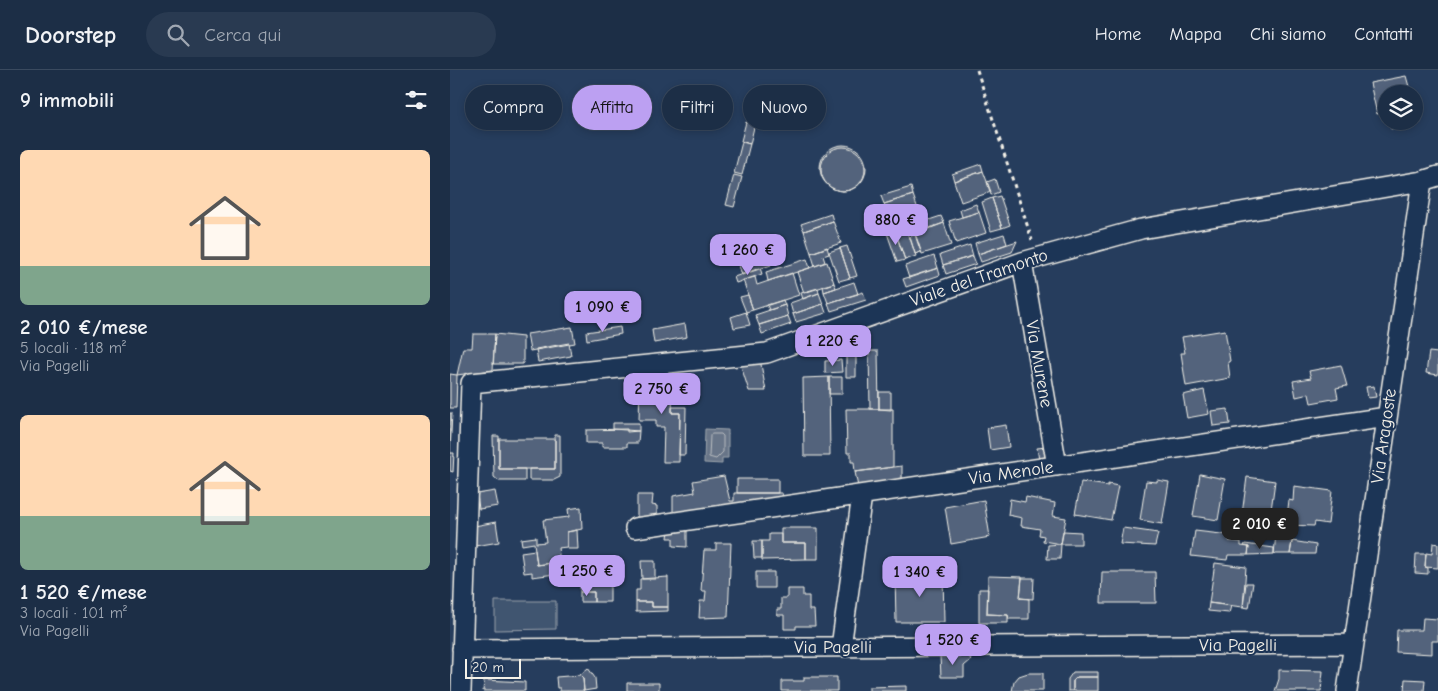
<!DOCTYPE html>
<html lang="it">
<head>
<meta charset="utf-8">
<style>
	:root { --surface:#1c2e46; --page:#293a51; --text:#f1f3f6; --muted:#a0a8b3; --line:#3a4a5f; --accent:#bca0f2 }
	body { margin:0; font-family:"Comic Neue",sans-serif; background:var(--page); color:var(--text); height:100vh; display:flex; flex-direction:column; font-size:19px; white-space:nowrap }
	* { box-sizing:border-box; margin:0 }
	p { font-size:16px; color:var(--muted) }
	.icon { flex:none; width:28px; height:28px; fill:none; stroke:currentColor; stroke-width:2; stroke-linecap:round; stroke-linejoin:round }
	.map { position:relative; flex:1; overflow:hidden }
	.drawer { display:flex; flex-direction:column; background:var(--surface); width:450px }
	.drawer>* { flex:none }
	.guide { position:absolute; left:15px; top:15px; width:475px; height:45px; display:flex; gap:10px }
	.controls { position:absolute; left:928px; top:15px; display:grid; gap:10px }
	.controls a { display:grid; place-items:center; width:45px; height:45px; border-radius:50%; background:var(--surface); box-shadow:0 2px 8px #0003,0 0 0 1px var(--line); font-size:25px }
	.scale { position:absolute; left:15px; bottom:12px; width:56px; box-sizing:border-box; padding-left:5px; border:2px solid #f4f1e8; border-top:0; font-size:14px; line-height:18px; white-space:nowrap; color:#f4f1e8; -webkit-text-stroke:4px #1d3557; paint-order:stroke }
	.price { position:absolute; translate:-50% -42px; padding:0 11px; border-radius:10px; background:var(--accent); color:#111; font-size:16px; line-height:32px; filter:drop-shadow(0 1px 2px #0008) }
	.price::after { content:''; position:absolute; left:50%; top:30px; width:15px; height:11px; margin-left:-8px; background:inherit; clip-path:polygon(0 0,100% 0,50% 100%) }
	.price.on { background:#222; color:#fff }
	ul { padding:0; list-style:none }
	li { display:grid; align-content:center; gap:10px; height:265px; padding:0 20px }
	li span { display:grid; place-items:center; height:155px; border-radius:8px; color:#555 }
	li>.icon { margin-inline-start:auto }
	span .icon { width:90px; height:90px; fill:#fffc; stroke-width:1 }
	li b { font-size:21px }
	h2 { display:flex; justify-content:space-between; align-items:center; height:60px; padding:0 20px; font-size:21px }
	.tag { padding:0 18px; border-radius:22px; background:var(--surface); box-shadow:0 2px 8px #0003,0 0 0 1px var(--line); font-size:18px; line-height:45px }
	.tag.on { background:var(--accent); color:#111 }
	header { display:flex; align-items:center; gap:30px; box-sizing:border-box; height:70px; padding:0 25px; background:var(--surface); border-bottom:1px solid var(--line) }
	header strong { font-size:24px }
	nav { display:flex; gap:28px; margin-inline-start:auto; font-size:18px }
	.search { width:350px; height:45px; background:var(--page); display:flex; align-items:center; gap:12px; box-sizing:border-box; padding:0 18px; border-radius:28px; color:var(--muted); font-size:19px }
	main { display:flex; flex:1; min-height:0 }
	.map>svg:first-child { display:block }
	.green { fill:#40546f; stroke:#9aa2ac }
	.water { fill:#677588; stroke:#9fa7ae }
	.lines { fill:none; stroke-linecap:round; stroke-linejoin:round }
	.shore { stroke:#bcbfc2; stroke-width:1 }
	.building { fill:#52647b; stroke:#f4f1e8 }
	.street-casing { stroke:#f4f1e8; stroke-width:22 }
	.path { stroke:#f4f1e8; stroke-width:3; stroke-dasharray:4 4; stroke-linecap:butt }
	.street { stroke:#1d3557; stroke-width:19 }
	.labels { text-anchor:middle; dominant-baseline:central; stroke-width:4; stroke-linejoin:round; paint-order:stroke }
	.street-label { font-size:18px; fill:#f4f1e8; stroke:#1d3557 }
</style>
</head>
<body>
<header>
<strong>Doorstep</strong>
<div class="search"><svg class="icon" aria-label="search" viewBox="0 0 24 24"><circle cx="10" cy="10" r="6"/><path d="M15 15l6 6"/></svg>Cerca qui</div>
<nav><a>Home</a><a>Mappa</a><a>Chi siamo</a><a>Contatti</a></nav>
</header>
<main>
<section class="drawer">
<h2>9 immobili<svg class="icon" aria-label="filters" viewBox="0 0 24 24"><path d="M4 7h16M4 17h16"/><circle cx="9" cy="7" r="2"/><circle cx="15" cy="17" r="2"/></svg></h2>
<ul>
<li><span style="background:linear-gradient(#ffd9b3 75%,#7fa58c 0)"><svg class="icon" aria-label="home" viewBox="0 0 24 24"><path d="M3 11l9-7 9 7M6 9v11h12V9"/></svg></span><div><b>2 010 €/mese</b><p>5 locali · 118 m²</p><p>Via Pagelli</p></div></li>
<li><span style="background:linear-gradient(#ffd9b3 65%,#7fa58c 0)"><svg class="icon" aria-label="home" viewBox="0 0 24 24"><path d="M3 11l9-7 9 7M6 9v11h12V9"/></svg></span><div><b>1 520 €/mese</b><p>3 locali · 101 m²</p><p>Via Pagelli</p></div></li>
</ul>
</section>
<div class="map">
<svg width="988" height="621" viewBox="0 0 988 621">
	<rect width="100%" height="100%" fill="#263d5d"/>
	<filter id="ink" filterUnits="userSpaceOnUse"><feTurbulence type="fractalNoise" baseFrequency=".02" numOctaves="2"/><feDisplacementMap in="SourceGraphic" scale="10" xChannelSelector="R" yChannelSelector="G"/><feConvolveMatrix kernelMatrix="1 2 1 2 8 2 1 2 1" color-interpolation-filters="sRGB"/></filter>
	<g filter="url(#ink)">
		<path class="green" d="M45,531h61v28l-61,1z"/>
		<path class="water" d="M255,359l23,1v28h-6v6l-18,-1z"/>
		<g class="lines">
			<path class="shore" d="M262,364h9l2,2v16l-7,7 -7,-2 1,-21z"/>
		</g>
		<path class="building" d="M956,6l5,18h-25v18l-9,2 -7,-31z
			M964,35h3l4,17 -30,7 -2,-8h25z
			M296,52l9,1 -5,21 -9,-3z
			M292,72l8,2 -8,31 -8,-2z
			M370 98a23 23 0 1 1 46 0a23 23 0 1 1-46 0Z
			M371 99a22 22 0 1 1 44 0a22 22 0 1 1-44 0Z
			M531,94l2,7 -29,10 -2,-7z
			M533,101l8,21 -30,10 -7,-21z
			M284,105l8,2 -8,30 -8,-2z
			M545,109l4,13 -8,3 -4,-13z
			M461,117l2,8 -29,9 -3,-8z
			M463,125l7,20 -29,10 -7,-21z
			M550,126l10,29 -8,3 -10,-30z
			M542,128l10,30 -11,3 -9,-29z
			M526,134l3,8 -17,5 -2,-7z
			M529,142l7,21 -30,10 -7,-22z
			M381,144l2,7 -29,10 -3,-7z
			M470,145l3,8 -16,6 -3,-8z
			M491,146l3,7 -16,6 -2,-8z
			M383,151l8,22 -30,10 -7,-22z
			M475,153l2,6 -12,4 -3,-6z
			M494,153l7,22 -29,9 -7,-21z
			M456,157l10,29 -11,4 -10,-29z
			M445,161l10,29 -8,2 -10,-29z
			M554,164l3,10 -29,10 -3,-11z
			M465,165l6,17 -6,2 -5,-17z
			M312,166l2,8 -29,9 3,10 -8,2 -6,-17z
			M567,171l-5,11 -31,10 -3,-8z
			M314,174l7,21 -29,10 -7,-22z
			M520,175l3,11 -30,9 -3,-10z
			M397,176l10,30 -7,2 -10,-30z
			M377,177l2,7 -6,2 2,6 -10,4 -4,-13z
			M390,178l10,30 -11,3 -10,-29z
			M484,186l4,12 -29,10 -4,-12z
			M523,186l3,8 -30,10 -3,-9z
			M357,189l3,9 -42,13 -2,-9z
			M377,192l7,21 -30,10 -7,-21z
			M310,198l2,6 -26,9 -2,-6z
			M488,198l2,7 -34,12 -3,-8z
			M342,203l7,22 -46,15 -10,-30 12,-3 2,8z
			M404,212l4,12 -30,9 -4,-11z
			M384,213l2,5 -12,4 -1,-6z
			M368,218l1,5 -16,6 -2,-6z
			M413,222l3,8 -35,11 -3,-8z
			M369,223l4,11 -30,10 -3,-11z
			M298,225l5,15 -7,2 -6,-15z
			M333,230l2,5 -16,5 -2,-5z
			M373,234l3,9 -30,9 -3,-8z
			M335,235l3,11 -29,9 -4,-10z
			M296,242l4,13 -16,3 -3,-11z
			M338,246l3,8 -29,10 -3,-9z
			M235,254l2,13 -33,6 -2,-13z
			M122,257l3,16 -45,8 -3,-17z
			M170,257l1,7 -34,6 -1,-8z
			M775,260l5,31 -2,1 2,16 -44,8 -5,-33h4l-3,-16z
			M23,264h22l-2,36 -36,5 6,-27h9z
			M45,264l28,3v27h-30z
			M404,265v18h-8l-1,-16z
			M119,273l2,13 -33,6 -2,-13z
			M419,281h9l1,58h-9z
			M979,282l9,1v22l-12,-2z
			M396,283h10v24h-10z
			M310,289l6,32h-17l-9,-28z
			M391,290l1,12 -17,1v-12z
			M891,295l6,21 -11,2 2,10 -27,5 -2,-9 -13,3 -3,-16 18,-3 -2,-7z
			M0,304l7,1 -1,33h-6z
			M379,307h13v17h-13z
			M379,307l1,79h-26l-1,-78z
			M212,308v6h11l-1,29h8l-1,49h-16l1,-35h-8v-7h-17l1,-38z
			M924,316l2,11 -8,1 -2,-11z
			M754,320l5,24 -22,4 -4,-23z
			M429,322h12v18l-12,-1z
			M222,337h14l-1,48h-6l1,-42h-8z
			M396,339h47v58l-38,5 -1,-10h-3v-9h-4z
			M778,339l2,15 -17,2 -2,-15z
			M0,343h2l-2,40h4l-1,19 -3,-1z
			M163,353h26v8l-26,-2z
			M556,355l3,22 -19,3 -3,-22z
			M177,359v3l12,-1 -1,12h-11v4h-25v-4h-16v-13z
			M105,365h5v42l-6,3h-25v-11h26z
			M43,366h6v33h26v12h-26l-5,-4z
			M49,369h56v30h-56z
			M596,377l2,11 -9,2 -2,-12z
			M452,396v14l-44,7 -3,-15z
			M750,404l25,5 -7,41 -25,-4z
			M274,406l6,25h4v-8h48l1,6 -110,16v-19l22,-4 -2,-11z
			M797,407l28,4 -4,29h3l-3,16 -30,-4z
			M287,409h41v14h-41z
			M707,410l12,2 -7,42 -22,-4 6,-39 11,1z
			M631,412l27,4v-2l10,2 -7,34 -36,-6z
			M844,416l38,5 -4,33 -13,-2 -1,4 -28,-1 3,-25 4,1z
			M45,421l3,15 -19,3 -2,-15z
			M187,425h16l-1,10 5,1v11l-20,4z
			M576,427l29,6 -2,13 13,2 -5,26 -18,-3 1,-5 -5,-1 1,-6 -19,-3 1,-8 -14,-3 2,-16 15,3z
			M534,430l6,37 -39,7 -6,-37z
			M131,437l1,22 -15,3v15l-9,1 2,14 -23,3 -3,-22 -12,2 -1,-6 15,-2v6l10,-1 -3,-22 26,-3 -1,-8z
			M46,452l3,20 -30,5v-20z
			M237,457v20l-14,-1v-8h-5l1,-8z
			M331,458h37v31h-12v-16h-25z
			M673,458l35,5 -3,13 -35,-2z
			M127,460l1,19h-11v-17z
			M613,461l18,1v12h-20z
			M745,461l35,4 -1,6 12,1v4l8,1 -1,8h-20l-1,5 -36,-4z
			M319,464h12v9h25v16l-44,1v-19h7z
			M826,464l17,2 -3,18h-16z
			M303,471h9v17h-8z
			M842,471l24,4 -1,9h-25z
			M266,473h15l-3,74 -29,1 1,-17h5l1,-10h-5l3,-41h12z
			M983,473l5,1v24l-13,-1 1,-14 6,1z
			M611,474l-1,15h-13l1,-14z
			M795,474l29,4v6l-26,1 1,-8 -5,-1z
			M85,480l2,15 16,-2 2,11 -23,3v-5l-8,1 -3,-21z
			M966,484h10l-1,13 3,1v6l-13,-1z
			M191,491h14v18h-13z
			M765,493l31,4 -3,40 -34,-4z
			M146,494l14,1v37h-16v-10h-14v-22l16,1z
			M306,502h18v16h-18z
			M652,502h53l1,31h-55z
			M445,504h48l1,48h-48z
			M538,506l34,1 -2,21 9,1v20h-20l-1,-4 -21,-1z
			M218,507v30h-16v-5h-16v-12h4v-11z
			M572,508h12l-1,21 -13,-1z
			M796,513h7l-4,25 -6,-1z
			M337,519h16v7h6v14h5l1,16h-19v3h-12v-14h-7v-6h4v-11h6z
			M529,519h9l-1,25 21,1v8h-29z
			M130,522h14v10h-14z
			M186,532h16v5h16v4l-32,1z
			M759,533l22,3 -2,7 -21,-2z
			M973,548l15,1v22h-6v13l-36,-2 1,-22h25z
			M490,586h29l2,4 -7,6v11h-23z
			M138,598l7,10 1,11 -12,2 -1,-13 -3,-3z
			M829,600l44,1 -2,20h-46l4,-12z
			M623,602h25v5h-21l-4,4v10h-5v-12z
			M578,603h15v18h-31l2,-9 5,-6z
			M130,605l3,3 1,13h-24v-3h-3l-1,-11z
			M354,607h33v14h-55v-10h22z
			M627,607h21v14h-25v-10z
			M955,609l20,1 -1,11h-20z
			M34,610l41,2v9h-42z
			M177,613h32v8h-32z
			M456,616v5h-37v-4z"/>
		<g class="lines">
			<defs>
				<path id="street" d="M572,192l35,204
					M185,458l752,-111
					M391,577l21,-152
					M12,579l891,-5
					M11,621l10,-308 296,-30 255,-91 119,-33 281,-48 16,-5
					M897,621l75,-510"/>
			</defs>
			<use href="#street" class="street-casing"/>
			<path class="path" d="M527,0l55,170"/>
			<use href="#street" class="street"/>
		</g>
	</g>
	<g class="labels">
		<g class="street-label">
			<text transform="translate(529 208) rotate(-19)">Viale del Tramonto</text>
			<text transform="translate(589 294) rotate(80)">Via Murene</text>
			<text transform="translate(934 366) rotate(-82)">Via Aragoste</text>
			<text transform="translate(561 403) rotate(-8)">Via Menole</text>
			<text x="788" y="575">Via Pagelli</text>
			<text x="383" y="577">Via Pagelli</text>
		</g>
	</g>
</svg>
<div class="controls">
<a><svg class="icon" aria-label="layers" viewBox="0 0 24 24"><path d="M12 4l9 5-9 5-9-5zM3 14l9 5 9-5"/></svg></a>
</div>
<div class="scale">20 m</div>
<b class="price" style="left:446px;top:176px">880 €</b>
<b class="price" style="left:298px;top:206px">1 260 €</b>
<b class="price" style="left:153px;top:263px">1 090 €</b>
<b class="price" style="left:383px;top:297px">1 220 €</b>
<b class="price" style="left:212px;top:345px">2 750 €</b>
<b class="price on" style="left:810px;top:480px">2 010 €</b>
<b class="price" style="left:137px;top:527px">1 250 €</b>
<b class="price" style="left:470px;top:528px">1 340 €</b>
<b class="price" style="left:503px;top:596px">1 520 €</b>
<div class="guide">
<a class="tag">Compra</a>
<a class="tag on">Affitta</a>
<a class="tag">Filtri</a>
<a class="tag">Nuovo</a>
</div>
</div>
</main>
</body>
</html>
